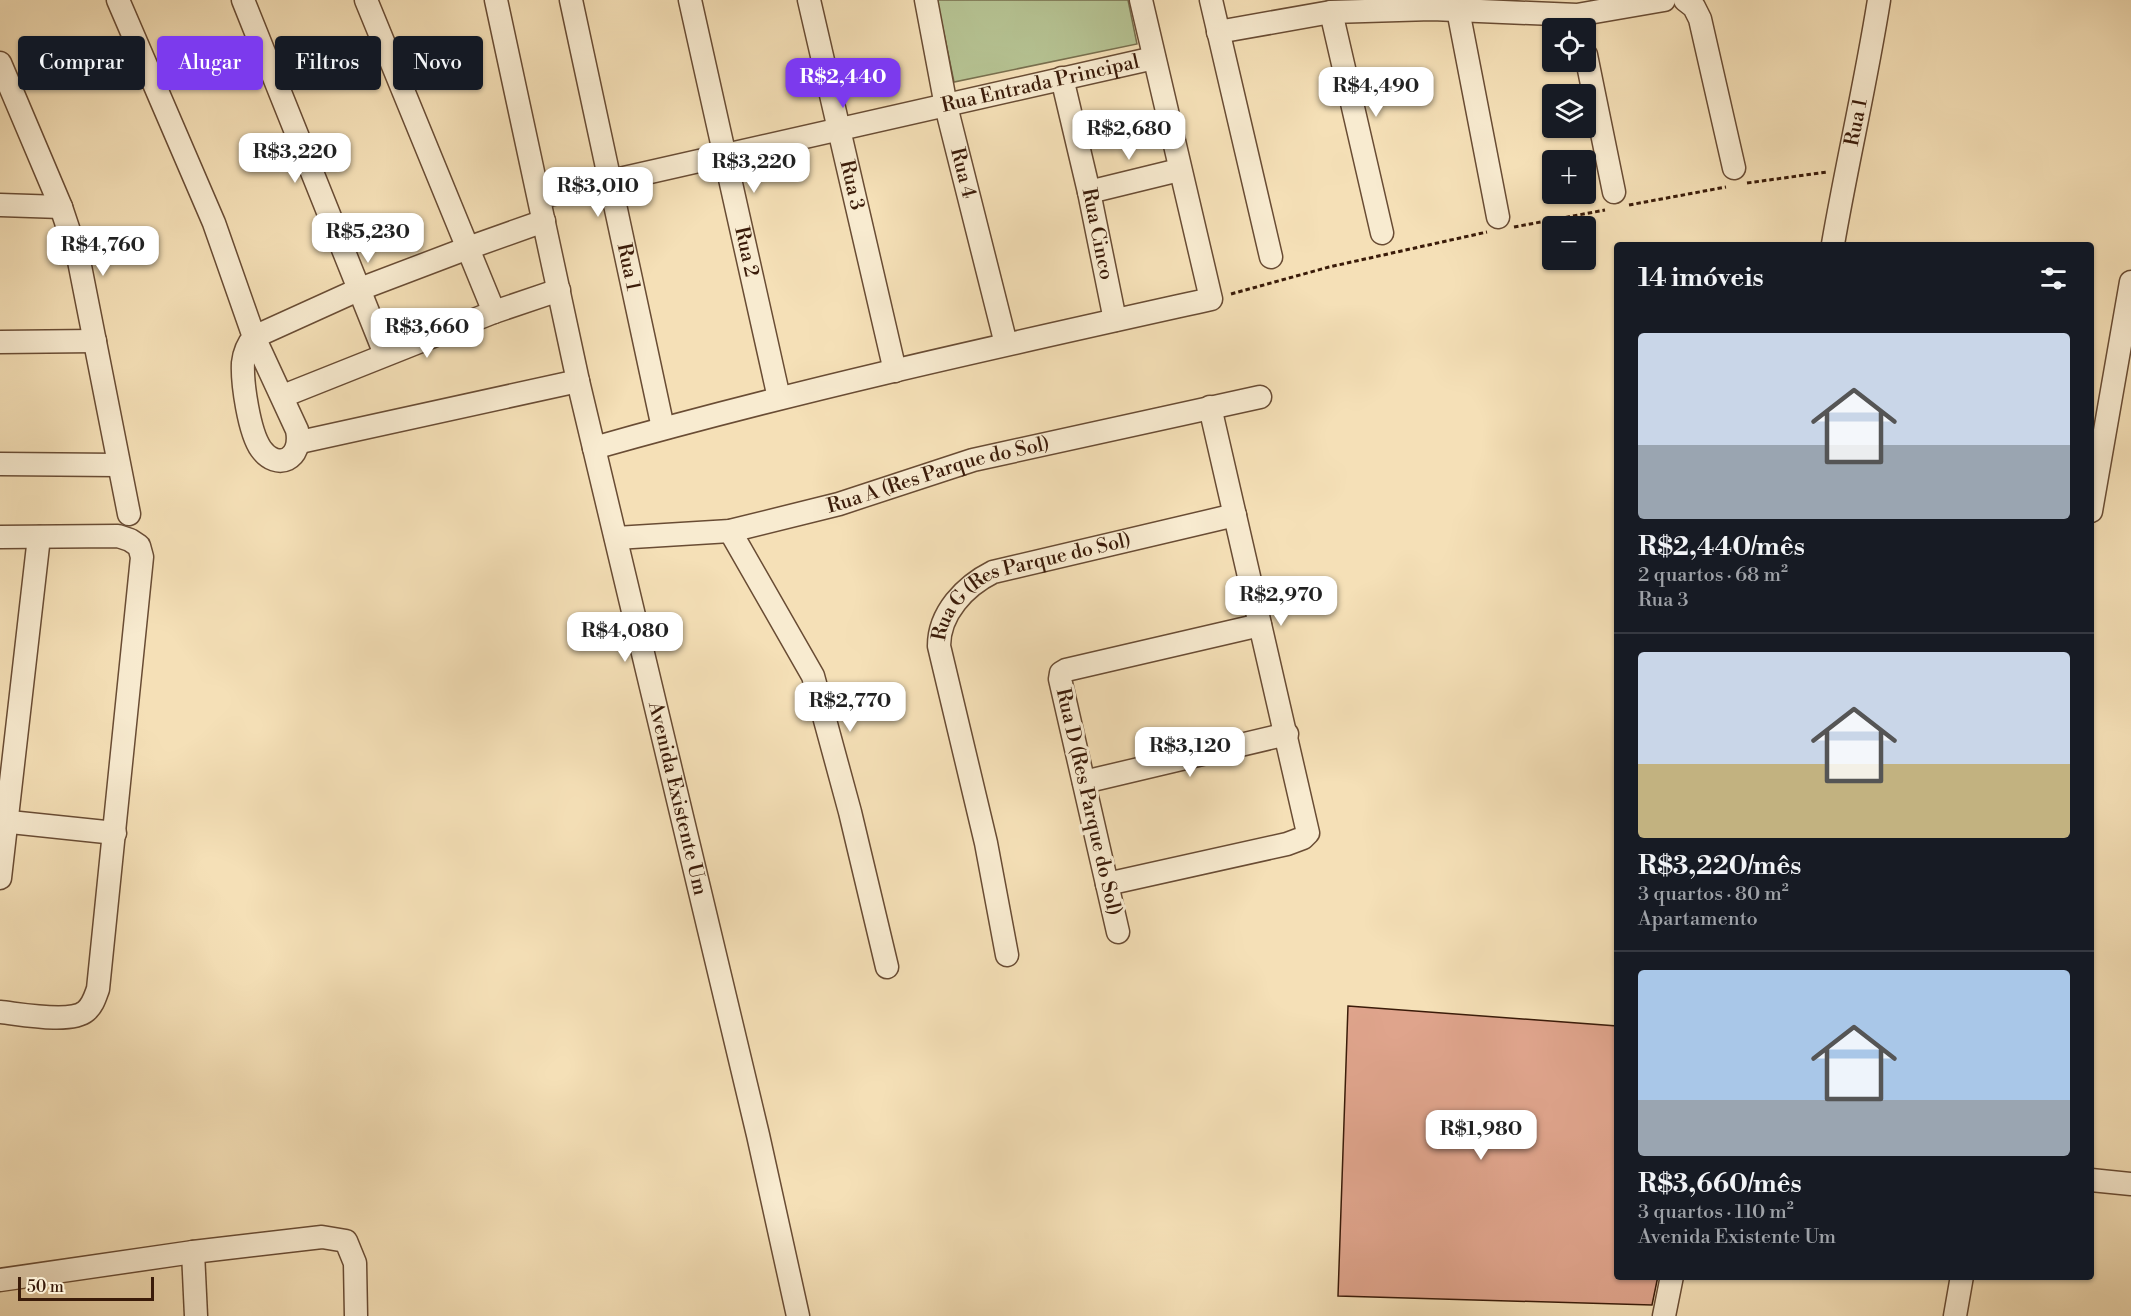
<!DOCTYPE html>
<html lang="pt">
<head>
<meta charset="utf-8">
<style>
	:root { --surface:#171b24; --page:#242831; --text:#f1f3f6; --muted:#9ea1a6; --line:#363941; --accent:#7c3aed }
	body { margin:0; font-family:"Libre Bodoni",serif; background:var(--page); color:var(--text); height:100vh; display:flex; flex-direction:column; font-size:22px; white-space:nowrap }
	* { box-sizing:border-box; margin:0 }
	p { font-size:20px; color:var(--muted) }
	.icon { flex:none; width:33px; height:33px; fill:none; stroke:currentColor; stroke-width:2; stroke-linecap:round; stroke-linejoin:round }
	.map { position:relative; flex:1; overflow:hidden }
	.panel { position:absolute; left:1614px; top:242px; width:480px; height:1038px; display:flex; flex-direction:column; background:var(--surface); border-radius:6px; box-shadow:0 2px 4px #0004 }
	.panel>* { flex:none }
	.guide { position:absolute; left:18px; top:36px; width:570px; height:54px; display:flex; gap:12px }
	.tools { position:absolute; left:1542px; top:18px; display:grid; gap:12px }
	.tools a { display:grid; place-items:center; width:54px; height:54px; border-radius:6px; background:var(--surface); box-shadow:0 2px 4px #0004; font-size:30px }
	.scale { position:absolute; left:18px; bottom:15px; width:136px; box-sizing:border-box; padding-left:6px; border:3px solid #3a1b09; border-top:0; font-size:16px; line-height:21px; white-space:nowrap; color:#3a1b09; -webkit-text-stroke:4px #f8ebd0; paint-order:stroke }
	.price { position:absolute; translate:-50% -51px; padding:0 14px; border-radius:12px; background:#fff; color:#222; font-size:20px; line-height:39px; filter:drop-shadow(0 2px 3px #0008) }
	.price::after { content:''; position:absolute; left:50%; top:36px; width:18px; height:14px; margin-left:-9px; background:inherit; clip-path:polygon(0 0,100% 0,50% 100%) }
	.price.active { background:var(--accent); color:#fff }
	ul { padding:0; list-style:none }
	li { display:grid; align-content:center; gap:12px; height:318px; padding:0 24px }
	li+li { border-top:2px solid var(--line) }
	li span { display:grid; place-items:center; height:186px; border-radius:6px; color:#555 }
	li>.icon { margin-inline-start:auto }
	span .icon { width:108px; height:108px; fill:#fffc; stroke-width:1 }
	li b { font-size:26px }
	h2 { display:flex; justify-content:space-between; align-items:center; height:72px; padding:0 24px; font-size:26px }
	.tag { padding:0 21px; border-radius:6px; background:var(--surface); box-shadow:0 2px 4px #0004; font-size:21px; line-height:54px }
	.tag.active { background:var(--accent); color:#fff }
	.map>svg:first-child { display:block }
	.green { fill:#b6c393; stroke:#786f4e; stroke-width:1.5 }
	.building { fill:#dfa48c; stroke:#3a1b09; stroke-width:1.5 }
	.lines { fill:none; stroke-linecap:round; stroke-linejoin:round }
	.minor-casing { stroke:#694c34; stroke-width:25 }
	.path { stroke:#3a1b09; stroke-width:3; stroke-dasharray:4.5 3; stroke-linecap:butt }
	.minor { stroke:#f8ebd0; stroke-width:22 }
	.labels { text-anchor:middle; dominant-baseline:central; stroke-width:6; stroke-linejoin:round; paint-order:stroke }
	.street-label { font-size:20px; fill:#3a1b09; stroke:#f8ebd0 }
</style>
</head>
<body>
<div class="map">
<svg width="2131" height="1316" viewBox="0 0 2131 1316">
	<rect width="100%" height="100%" fill="#f5e0b7"/>
	<filter id="stains"><feTurbulence type="fractalNoise" baseFrequency=".00333" numOctaves="4"/><feColorMatrix values="0 0 0 0 .2 0 0 0 0 .09 0 0 0 0 .02 0 0 0 .5 -.17"/></filter>
	<radialGradient id="worn" r=".72"><stop offset=".6" stop-color="#630" stop-opacity="0"/><stop offset="1" stop-color="#630" stop-opacity=".3"/></radialGradient>
	<path class="green" d="M937,0h191l9,44 -183,38z"/>
	<path class="building" d="M1348,1006l269,20v250h41l-6,29 -314,-9z"/>
	<g class="lines">
		<defs>
			<g id="minor">
				<path d="M118,0l96,223 40,114 43,93c6,30 -20,41 -36,19 -12,-17 -19,-66 -18,-86 1,-9 5,-19 11,-26l106,-48 108,-41 76,-27"/>
				<path d="M243,0l142,354"/>
				<path d="M366,0l128,312"/>
				<path id="s1" d="M496,0l82,381 180,754 40,181"/>
				<path id="s2" d="M571,0l92,428"/>
				<path id="s3" d="M690,0l89,398"/>
				<path id="s4" d="M809,0l86,371"/>
				<path id="s5" d="M926,0l20,106 60,238"/>
				<path d="M1211,0l60,257"/>
				<path d="M1685,0l9,7 6,12 34,149"/>
				<path d="M1458,10l40,207"/>
				<path d="M1331,12l51,221"/>
				<path d="M1218,32l113,-20 101,-3 145,6 87,-15"/>
				<path d="M1586,55l28,137"/>
				<path d="M0,63l61,144 18,54 50,253"/>
				<path id="s6" d="M1062,78l27,114 26,128"/>
				<path d="M1089,192l90,-22"/>
				<path id="s7" d="M540,197l614,-139"/>
				<path d="M0,205l61,2"/>
				<path id="s8" d="M1833,244c14,-81 33,-162 46,-244"/>
				<path d="M0,342l95,-1"/>
				<path d="M283,396l211,-84 65,-22"/>
				<path d="M300,442l278,-61"/>
				<path d="M594,448c204,-58 410,-103 617,-149l-70,-299"/>
				<path d="M0,464l118,1"/>
				<path d="M2091,511l40,-229"/>
				<path d="M730,531l83,145 37,136 37,155"/>
				<path d="M0,537l118,-1 12,4 9,6 3,11 -44,432c-3,8 -5,16 -12,22 -15,13 -66,3 -86,1"/>
				<path id="s9" d="M616,538l114,-7 109,-27 134,-44 287,-63"/>
				<path d="M1084,782l203,-48"/>
				<path d="M0,821l115,12"/>
				<path d="M0,878l39,-341"/>
				<path d="M1107,884l180,-40 16,-6 5,-5 -98,-426"/>
				<path d="M1118,932l-58,-253 1,-6 5,-3 194,-45"/>
				<path id="s10" d="M1007,955l-21,-112 -47,-197c0,-33 26,-60 54,-74l242,-57"/>
				<path d="M2091,1180l40,4"/>
				<path d="M193,1252l3,64"/>
				<path d="M0,1280l193,-28 129,-15 24,4 9,22 1,53"/>
				<path d="M1664,1316l8,-40"/>
				<path d="M1955,1316l7,-40"/>
			</g>
		</defs>
		<use href="#minor" class="minor-casing"/>
		<path class="path" d="M1747,183l80,-11
			M1629,205l97,-18
			M1514,227l91,-17
			M1231,294l98,-27 158,-35"/>
		<use href="#minor" class="minor"/>
	</g>
	<g class="labels">
		<g class="street-label">
			<text stroke="none"><textPath href="#s7" startOffset="513">Rua Entrada Principal</textPath></text>
			<text stroke="none"><textPath href="#s8" startOffset="124">Rua 1</textPath></text>
			<text stroke="none"><textPath href="#s5" startOffset="177">Rua 4</textPath></text>
			<text stroke="none"><textPath href="#s4" startOffset="190">Rua 3</textPath></text>
			<text stroke="none"><textPath href="#s6" startOffset="160">Rua Cinco</textPath></text>
			<text stroke="none"><textPath href="#s3" startOffset="258">Rua 2</textPath></text>
			<text stroke="none"><textPath href="#s2" startOffset="273">Rua 1</textPath></text>
			<text stroke="none"><textPath href="#s9" startOffset="330">Rua A (Res Parque do Sol)</textPath></text>
			<text stroke="none"><textPath href="#s10" startOffset="438">Rua G (Res Parque do Sol)</textPath></text>
			<text stroke="none"><textPath href="#s1" startOffset="819">Avenida Existente Um</textPath></text>
			<text transform="translate(1088 802) rotate(77)">Rua D (Res Parque do Sol)</text>
		</g>
	</g>
	<rect width="100%" height="100%" filter="url(#stains)"/>
	<rect width="100%" height="100%" fill="url(#worn)"/>
</svg>
<div class="tools">
<a><svg class="icon" aria-label="locate" viewBox="0 0 24 24"><circle cx="12" cy="12" r="6"/><path d="M12 2v4M12 18v4M2 12h4M18 12h4"/></svg></a>
<a><svg class="icon" aria-label="layers" viewBox="0 0 24 24"><path d="M12 4l9 5-9 5-9-5zM3 14l9 5 9-5"/></svg></a>
<a>+</a>
<a>−</a>
</div>
<div class="scale">50 m</div>
<b class="price active" style="left:843px;top:109px">R$2,440</b>
<b class="price" style="left:1376px;top:118px">R$4,490</b>
<b class="price" style="left:1129px;top:161px">R$2,680</b>
<b class="price" style="left:295px;top:184px">R$3,220</b>
<b class="price" style="left:754px;top:194px">R$3,220</b>
<b class="price" style="left:598px;top:218px">R$3,010</b>
<b class="price" style="left:368px;top:264px">R$5,230</b>
<b class="price" style="left:103px;top:277px">R$4,760</b>
<b class="price" style="left:427px;top:359px">R$3,660</b>
<b class="price" style="left:1281px;top:627px">R$2,970</b>
<b class="price" style="left:625px;top:663px">R$4,080</b>
<b class="price" style="left:850px;top:733px">R$2,770</b>
<b class="price" style="left:1190px;top:778px">R$3,120</b>
<b class="price" style="left:1481px;top:1161px">R$1,980</b>
<div class="guide">
<a class="tag">Comprar</a>
<a class="tag active">Alugar</a>
<a class="tag">Filtros</a>
<a class="tag">Novo</a>
</div>
<section class="panel">
<h2>14 imóveis<svg class="icon" aria-label="filters" viewBox="0 0 24 24"><path d="M4 7h16M4 17h16"/><circle cx="9" cy="7" r="2"/><circle cx="15" cy="17" r="2"/></svg></h2>
<ul>
<li><span style="background:linear-gradient(#c9d6e8 60%,#9aa5b1 0)"><svg class="icon" aria-label="home" viewBox="0 0 24 24"><path d="M3 11l9-7 9 7M6 9v11h12V9"/></svg></span><div><b>R$2,440/mês</b><p>2 quartos · 68 m²</p><p>Rua 3</p></div></li>
<li><span style="background:linear-gradient(#c9d6e8 60%,#c2b280 0)"><svg class="icon" aria-label="home" viewBox="0 0 24 24"><path d="M3 11l9-7 9 7M6 9v11h12V9"/></svg></span><div><b>R$3,220/mês</b><p>3 quartos · 80 m²</p><p>Apartamento</p></div></li>
<li><span style="background:linear-gradient(#a9c7e8 70%,#9aa5b1 0)"><svg class="icon" aria-label="home" viewBox="0 0 24 24"><path d="M3 11l9-7 9 7M6 9v11h12V9"/></svg></span><div><b>R$3,660/mês</b><p>3 quartos · 110 m²</p><p>Avenida Existente Um</p></div></li>
</ul>
</section>
</div>
</body>
</html>
